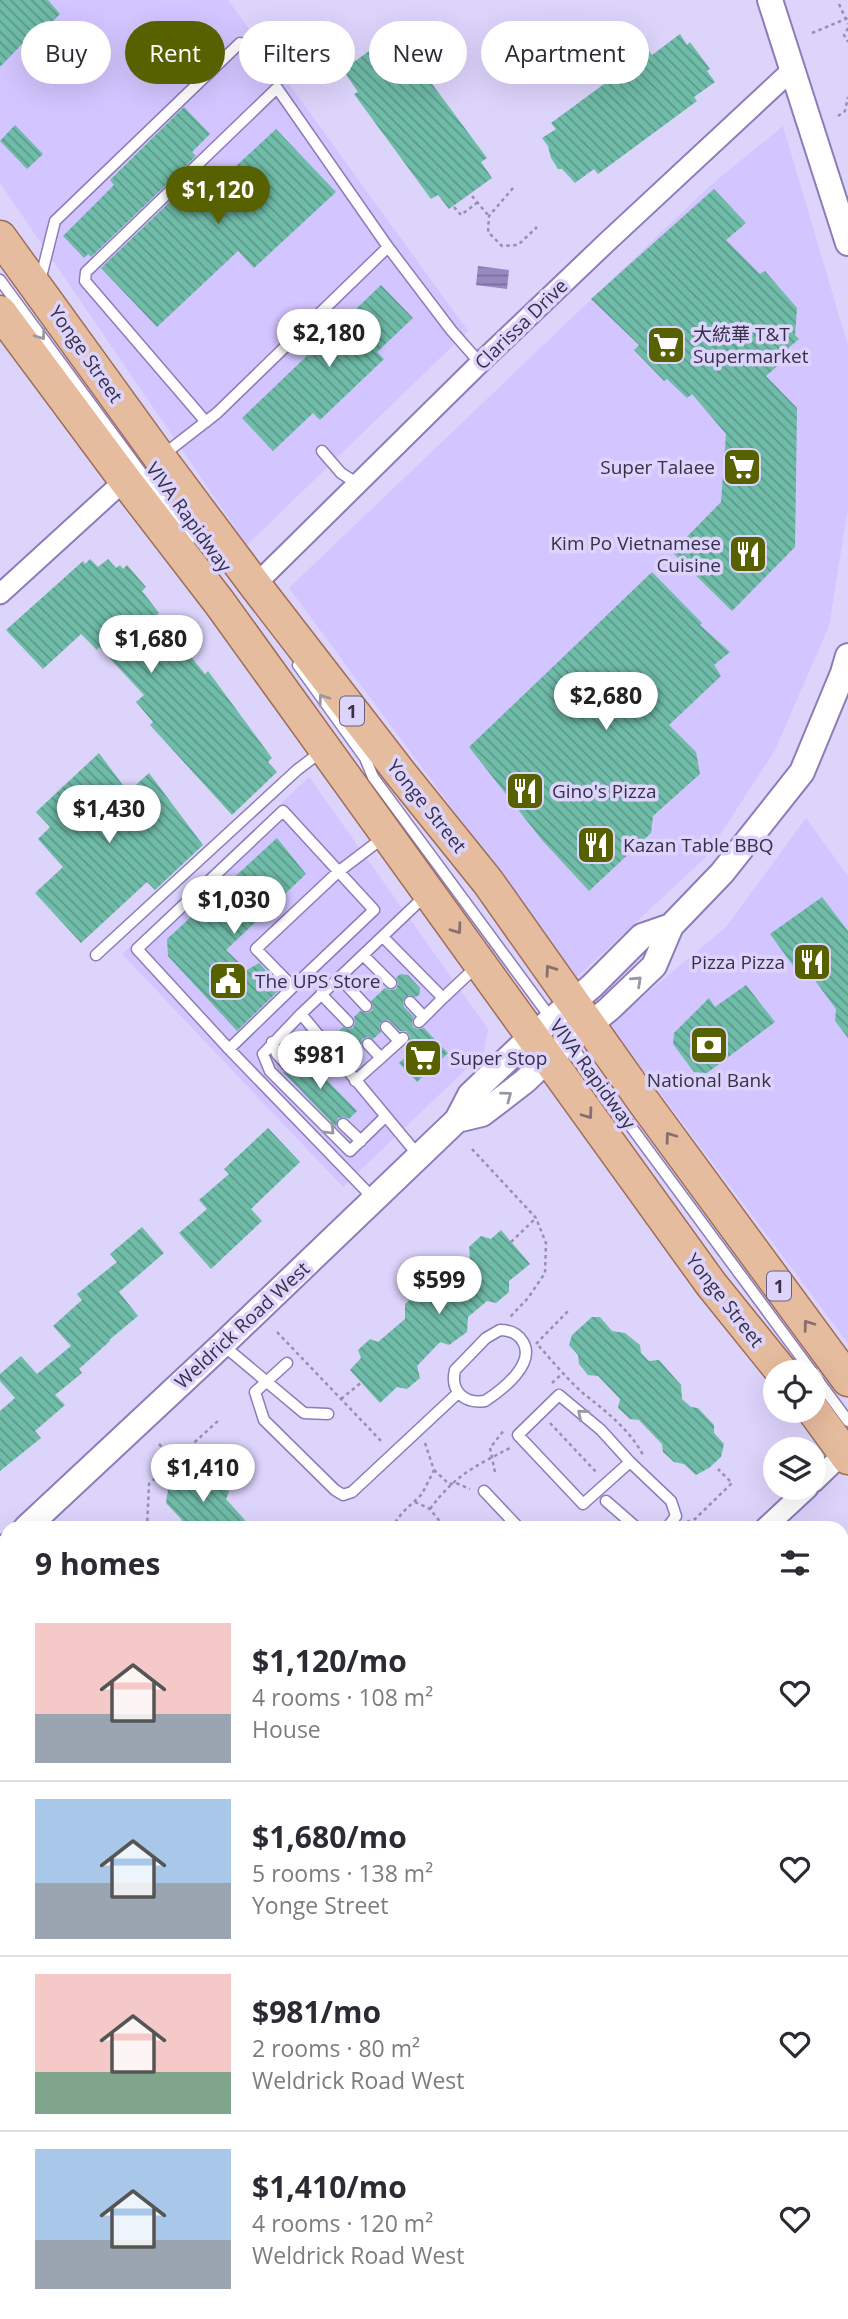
<!DOCTYPE html>
<html lang="en">
<head>
<meta charset="utf-8">
<style>
	:root { --surface:#fff; --page:#f7f7f7; --text:#2b2b33; --muted:#7c7c81; --line:#e1e1e2; --accent:#586100 }
	body { margin:0; font-family:"Open Sans","Noto Sans SC",sans-serif; background:var(--page); color:var(--text); height:100vh; display:flex; flex-direction:column; font-size:26px; white-space:nowrap }
	* { box-sizing:border-box; margin:0 }
	p { font-size:23px; color:var(--muted) }
	.icon { flex:none; width:38px; height:38px; fill:none; stroke:currentColor; stroke-width:2; stroke-linecap:round; stroke-linejoin:round }
	.map { position:relative; flex:1; overflow:hidden }
	.side { position:absolute; left:0px; top:1521px; width:849px; height:800px; display:flex; flex-direction:column; background:var(--surface); border-radius:21px 21px 0 0; box-shadow:0 7px 28px #0002 }
	.side>* { flex:none }
	.hud { position:absolute; left:21px; top:21px; width:807px; height:63px; display:flex; gap:14px }
	.fabs { position:absolute; left:763px; top:1360px; display:grid; gap:14px }
	.fabs a { display:grid; place-items:center; width:63px; height:63px; border-radius:50%; background:var(--surface); box-shadow:0 7px 28px #0002; font-size:35px }
	.price { position:absolute; translate:-50% -60px; padding:0 16px; border-radius:24px; background:#fff; color:#222; font-size:23px; line-height:46px; filter:drop-shadow(0 2px 4px #0008) }
	.price::after { content:''; position:absolute; left:50%; top:42px; width:21px; height:16px; margin-left:-10px; background:inherit; clip-path:polygon(0 0,100% 0,50% 100%) }
	.price.active { background:var(--accent); color:#fff }
	ul { padding:0; list-style:none }
	li { display:flex; align-items:center; gap:21px; height:175px; padding:0 35px }
	li+li { border-top:2px solid var(--line) }
	li span { display:grid; place-items:center; flex:none; width:196px; height:140px; border-radius:0px; color:#555 }
	li>.icon { margin-inline-start:auto }
	span .icon { width:84px; height:84px; fill:#fffc; stroke-width:1 }
	li b { font-size:30px }
	h2 { display:flex; justify-content:space-between; align-items:center; height:84px; padding:0 35px; font-size:30px }
	.pill { padding:0 24px; border-radius:32px; background:var(--surface); box-shadow:0 7px 28px #0002; font-size:24px; line-height:63px }
	.pill.active { background:var(--accent); color:#fff }
	.map>svg:first-child { display:block }
	.built { fill:#d3c5ff }
	.grass { fill:url(#grass-tufts) }
	.water { fill:url(#water-rules) }
	.building { fill:url(#building-back-hatch) }
	.lines { fill:none; stroke-linecap:round; stroke-linejoin:round }
	.service-casing { stroke:#8c7cb8; stroke-width:13 }
	.minor-casing { stroke:#8c7cb8; stroke-width:23 }
	.tertiary-casing { stroke:#8c7cb8; stroke-width:28 }
	.primary-casing { stroke:#9e6e57; stroke-width:35 }
	.path { stroke:#978fb1; stroke-width:2.5; stroke-dasharray:3.5 3.5; stroke-linecap:butt }
	.service { stroke:#fff; stroke-width:10 }
	.minor { stroke:#fff; stroke-width:19 }
	.tertiary { stroke:#fff; stroke-width:24 }
	.primary { stroke:#e6bc9e; stroke-width:32 }
	.oneway { stroke:#9b98a4 }
	.oneway2 { stroke:#866f70 }
	.labels { text-anchor:middle; dominant-baseline:central; stroke-width:7; stroke-linejoin:round; paint-order:stroke }
	.shield { fill:#ddd4fc; stroke:#69617f; stroke-width:2 }
	.shield-label { font-size:18px; font-weight:bold; fill:#37304a }
	.street-label { font-size:19px; fill:#37304a; stroke:#ddd4fc }
	.poi-label { font-size:19px; fill:#37304a; stroke:#ddd4fc; text-anchor:start }
</style>
</head>
<body>
<div class="map">
<svg width="848" height="2319" viewBox="0 0 848 2319">
	<defs>
		<pattern id="grass-tufts" width="24" height="20" patternUnits="userSpaceOnUse" patternTransform="scale(1.75)"><rect width="24" height="20" fill="#c9a0ae"/><path d="M3 7l-1-3M5 7V3M7 7l1-3M15 17l-1-3M17 17v-4M19 17l1-3" fill="none" stroke="#a48390"/></pattern>
		<pattern id="water-rules" width="6" height="5" patternUnits="userSpaceOnUse" patternTransform="scale(1.75)"><rect width="6" height="5" fill="#9789c0"/><path d="M0 2.5h6" fill="none" stroke="#7c709e"/></pattern>
		<pattern id="building-back-hatch" width="6" height="6" patternUnits="userSpaceOnUse" patternTransform="scale(1.75)"><rect width="6" height="6" fill="#6fbca8"/><path d="M-1 5l2 2M0 0l6 6M5-1l2 2" fill="none" stroke="#5c998b"/></pattern>
	</defs>
	<rect width="100%" height="100%" fill="#ddd4fc"/>
	<path class="built" d="M0,0h228l240,331 -221,214 -247,-362z
		M783,126l65,220v162l-19,118 -54,124 -70,108 -128,119 -288,-389 422,-403z
		M309,777l179,252 -4,23 -141,135 -221,-233z
		M806,818l42,58v467l-239,-318 117,-98z
		M848,1812v507h-486l-4,-5h484v-496z"/>
	<path class="grass" d="M0,1728l7,7v249l-7,-5z"/>
	<path class="water" d="M478,266l31,4 -2,19 -31,-4z"/>
	<path class="building" d="M0,0h48l12,14 -28,29 -5,-4 -27,28z
		M680,34l7,11 3,-3 20,27 -3,2 8,11 -21,15 3,4 -99,73 -4,-5 -19,14 -13,-14h-4l-7,-11 -3,-12 -6,-8 14,-9 -5,-6 98,-72 3,4z
		M391,35l21,29 3,-3 72,97 -6,4 11,16 -43,31 -11,-14 -7,4 -77,-105 4,-2 -15,-22z
		M184,107l26,27 -18,18 4,4 -105,101 -3,-3 -4,4 -21,-22 51,-51 -4,-5z
		M15,125l28,29 -16,15 -27,-28z
		M276,129l60,63 -82,76 -16,-17 -81,76 -56,-59 105,-101 13,15z
		M714,189l32,34 -20,17 34,34 5,-3 32,37 -2,27 4,4 -13,11 3,6 -23,20 31,32 -2,139 -63,64 -60,-59 49,-50 5,-68 -34,-40 -5,4 -20,-19 -3,2 -30,-31 5,-5 -48,-46z
		M381,285l32,33 -36,34 7,7 -64,61 -7,-7 -40,38 -31,-33z
		M90,559l8,8 10,-8 8,9 4,-3 3,4 4,-4 19,22 -4,4 17,22 -5,4 19,18 32,39 3,-3 64,87 -4,4 9,10 -45,43 -82,-90 3,-3 -17,-20 8,-7 -45,-48 -2,3 -16,-16 -38,35 -37,-39 77,-69 2,3z
		M652,572l50,51 -2,2 30,27 -16,13 7,11 -52,49 27,27 4,22 -47,42 -2,17 -62,58 -47,-51 -73,-93z
		M99,753l29,39 21,-19 54,72 -48,45 -8,-8 -66,61 -46,-50 28,-26 -25,-28 12,-12 -14,-15z
		M277,838l29,36 -80,76 21,20 12,-7 22,25 -44,43 -69,-75 -1,-17z
		M822,897l26,34v107l-13,-17 1,-12 -25,-34 -14,-4 -27,-37z
		M400,974l8,1 12,13v6l-4,3 -7,-2 -6,6 1,6 10,10 -2,4 1,6 5,2 6,-1 24,25 -31,29 -18,-19 15,-14 -6,-6 2,-7 -4,-5h-6l-11,-11 -8,2 -2,6 2,4 -8,7 -6,-2 -5,2 -1,6 1,4 -5,5 -9,2 -11,-12 -2,-10 8,-7 4,2 6,-1 2,-5 -1,-6 6,-6 7,2 5,-2 1,-6 -2,-4 14,-13 5,2 6,-1 2,-5 -2,-6z
		M746,985l29,37 -68,51 -13,-1 -21,-28 1,-11 35,-35 6,9z
		M301,1054l56,57 -8,8 -5,-2 -6,1 -2,9 -53,-55 6,1 4,-2 2,-6 -1,-4z
		M268,1128l32,34 -49,47 11,12 -51,48 -32,-36 28,-24 -8,-9 30,-26 -5,-5z
		M142,1227l22,26 -45,39 19,24 -29,24 1,1 -31,28 3,4 -27,22 10,10 -30,26 6,7 -41,33v-60l15,-13 -15,-17v-7l21,-18 16,18 34,-28 -18,-20 29,-26 -5,-6 40,-32 -7,-8z
		M501,1230l29,34 -21,17v11l-13,11 -9,-2 -19,16 -1,15 -18,13 -9,-3 -23,24 3,12 -13,11 -10,-2 -17,16 -30,-33 11,-12 -3,-8 12,-11 8,3 27,-23v-15l28,-23 13,-2 24,-20 -1,-12 12,-11 10,3z
		M592,1317h8l12,14 13,2 15,12 1,8 8,8 10,-1 22,25 1,14 9,8 7,1 16,17v8l10,11 -3,13 -12,11 -13,7 -12,-11 -10,-2 -11,-10 -1,-8 -23,-24 -9,-1 -12,-11 2,-9 -22,-23 -10,-1 -9,-11 -1,-9 -9,-10 3,-10z
		M185,1473h14l12,10 8,-3 10,12 -3,7 26,29h-72l2,-8 -16,-17 2,-14z"/>
	<g class="lines">
		<defs>
			<path id="service" d="M0,280l190,259
				M40,281l15,-60 185,-178
				M206,422l-121,-141 1,-9 191,-184 111,159
				M322,451l19,22 17,11
				M163,455l54,-42 171,-166 63,83 29,33
				M298,665l67,93 8,19 439,595
				M383,937l60,61 34,-32
				M96,955l201,-185 25,-19
				M363,955l28,28
				M339,977l27,29
				M293,987l-64,62 -92,-100 146,-138 91,99 -81,77 -37,-38 82,-77 46,-35
				M321,994l27,28
				M410,1002l14,15
				M301,1014l-38,40 7,17 80,80 35,-34
				M419,1022l24,-24
				M386,1027l13,14
				M272,1042l5,12 11,12
				M368,1044l13,14
				M229,1049l145,150
				M355,1081l48,-43
				M343,1124l18,17
				M418,1155l-117,-141 125,-119
				M500,1330c9,0 18,3 23,12 13,22 -21,48 -38,59 -21,3 -35,-10 -30,-31l31,-32z
				M224,1346l80,67 24,1
				M287,1363l-32,29 9,28 71,70 8,5 9,-3 106,-99
				M814,1375l34,46
				M630,1462l-47,42 -65,-69 41,-40 42,35 29,32 41,39 5,15 -9,12
				M484,1491l35,37
				M606,1501l31,27
				M842,1762l6,7
				M842,1849l6,-5
				M842,1977l6,8
				M493,2314l2,5"/>
			<path id="minor" d="M255,585l225,-222 127,-121 186,-173
				M0,594l125,-114
				M814,1482l34,-33
				M765,1528l43,-40
				M0,2188l7,5
				M157,2314l6,5"/>
			<path id="tertiary" d="M770,0l78,243
				M457,1120l25,-6 43,-33 24,-23 60,-49 45,-43 17,-40 51,-53 80,-101 41,-99 5,-17
				M26,1528l196,-183 235,-225 13,-25 62,-59 60,-50 50,-50 29,-10
				M0,1552l7,-6"/>
			<path id="primary" d="M0,237l160,221 95,127 146,189 87,108 155,219 205,279
				M0,312l125,168 94,122 492,682 71,88
				M813,1410l35,48"/>
		</defs>
		<use href="#service" class="service-casing"/>
		<use href="#minor" class="minor-casing"/>
		<use href="#tertiary" class="tertiary-casing"/>
		<use href="#primary" class="primary-casing"/>
		<path class="path" d="M839,4l9,20
			M848,28l-4,7 4,7
			M812,33l36,-15
			M838,116l7,-5 3,-14
			M513,188l-24,28 -1,16 14,14 16,-1 19,-18
			M472,196l16,19
			M454,207l7,8 17,-13
			M472,1149l64,69 10,25 -1,30 -17,25 -18,19
			M511,1242l25,-24
			M277,1332l106,111
			M536,1344l34,-35
			M539,1346c14,16 29,34 45,48 23,18 47,37 60,63
			M552,1383l11,-10
			M341,1399l21,-17
			M550,1423l48,51
			M159,1444l16,16 44,-40
			M434,1470l15,14 7,-1 14,6
			M495,1472l-5,-24 15,-19
			M415,1502l15,7 15,19
			M430,1509c25,-34 45,-43 82,-62
			M687,1522l8,-3 37,-36 -14,-14
			M147,1528l2,-44 26,-24
			M391,1528l11,-15 20,-19 12,-24 -9,-27
			M842,1645l6,-6
			M0,1746l7,7
			M0,1801l7,-24
			M0,1943l7,11
			M0,2077l7,4
			M669,2319l16,-5"/>
		<use href="#service" class="service"/>
		<use href="#minor" class="minor"/>
		<use href="#tertiary" class="tertiary"/>
		<use href="#primary" class="primary"/>
	</g>
	<defs><path id="oneway-chevron" d="M-2-3.5L2.5 0L-2 3.5" fill="none" stroke-width="1.6" stroke-linecap="round" stroke-linejoin="round" transform="scale(1.75)"/></defs>
	<g class="oneway">
		<use href="#oneway-chevron" transform="translate(41 335) rotate(54)"/>
		<use href="#oneway-chevron" transform="translate(323 699) rotate(-126)"/>
		<use href="#oneway-chevron" transform="translate(637 981) rotate(-43)"/>
		<use href="#oneway-chevron" transform="translate(507 1096) rotate(-37)"/>
		<use href="#oneway-chevron" transform="translate(330 1130) rotate(45)"/>
		<use href="#oneway-chevron" transform="translate(582 1414) rotate(-140)"/>
	</g>
	<g class="oneway2">
		<use href="#oneway-chevron" transform="translate(457 929) rotate(54)"/>
		<use href="#oneway-chevron" transform="translate(550 970) rotate(-125)"/>
		<use href="#oneway-chevron" transform="translate(588 1114) rotate(54)"/>
		<use href="#oneway-chevron" transform="translate(670 1137) rotate(-126)"/>
		<use href="#oneway-chevron" transform="translate(808 1325) rotate(-126)"/>
	</g>
	<defs>
		<symbol id="supermarket-square" viewBox="-11 -11 22 22"><rect x="-9" y="-9" width="18" height="18" rx="4" fill="#586100" stroke="#ddd4fc"/><path d="M-6-5.5h2.5l.6 2H6L4.5 2H-2.5L-4.4-4H-6ZM-1.5 3.2a1.3 1.3 0 1 0 .1 0ZM3 3.2a1.3 1.3 0 1 0 .1 0Z" fill="#fff"/></symbol>
		<symbol id="restaurant-square" viewBox="-11 -11 22 22"><rect x="-9" y="-9" width="18" height="18" rx="4" fill="#586100" stroke="#ddd4fc"/><path d="M-5-6h1v4h1v-4h1v4h1v-4h1v5L-1.5 .5V6h-2V.5L-5-1ZM5-6V6H3V1.5H1.5Q1.5-4 5-6Z" fill="#fff"/></symbol>
		<symbol id="civic-square" viewBox="-11 -11 22 22"><rect x="-9" y="-9" width="18" height="18" rx="4" fill="#586100" stroke="#ddd4fc"/><path d="M-.6-6.5H3V-4.5H.6V-3L4-1V1h2V6H-6V1h2V-1L-.6-3ZM-1.2 2.5V6h2.4V2.5Z" fill="#fff"/></symbol>
		<symbol id="bank-square" viewBox="-11 -11 22 22"><rect x="-9" y="-9" width="18" height="18" rx="4" fill="#586100" stroke="#ddd4fc"/><path d="M-6-4H6V4H-6ZM0-2.3a2.3 2.3 0 1 0 0 4.6a2.3 2.3 0 1 0 0-4.6Z" fill="#fff"/></symbol>
	</defs>
	<g fill-rule="evenodd">
		<use href="#supermarket-square" x="644" y="323" width="44" height="44"/>
		<use href="#supermarket-square" x="720" y="445" width="44" height="44"/>
		<use href="#restaurant-square" x="726" y="532" width="44" height="44"/>
		<use href="#restaurant-square" x="503" y="769" width="44" height="44"/>
		<use href="#restaurant-square" x="574" y="823" width="44" height="44"/>
		<use href="#restaurant-square" x="790" y="940" width="44" height="44"/>
		<use href="#civic-square" x="206" y="959" width="44" height="44"/>
		<use href="#bank-square" x="687" y="1023" width="44" height="44"/>
		<use href="#supermarket-square" x="401" y="1036" width="44" height="44"/>
	</g>
	<g class="labels">
		<g class="shield">
			<rect x="340" y="696.5" width="24" height="29" rx="5"/>
			<rect x="767" y="1271.5" width="24" height="29" rx="5"/>
		</g>
		<g class="shield-label">
			<text x="352" y="711">1</text>
			<text x="779" y="1286">1</text>
		</g>
		<g class="street-label">
			<text transform="translate(521 324) rotate(-44)">Clarissa Drive</text>
			<text transform="translate(86 354) rotate(55)">Yonge Street</text>
			<text transform="translate(189 517) rotate(54)">VIVA Rapidway</text>
			<text transform="translate(427 806) rotate(51)">Yonge Street</text>
			<text transform="translate(593 1074) rotate(54)">VIVA Rapidway</text>
			<text transform="translate(725 1300) rotate(52)">Yonge Street</text>
			<text transform="translate(242 1325) rotate(-43)">Weldrick Road West</text>
		</g>
		<g class="poi-label">
			<text x="693" y="334">大統華 T&amp;T<tspan x="693" dy="22">Supermarket</tspan></text>
			<text x="715" y="467" text-anchor="end">Super Talaee</text>
			<text x="721" y="543" text-anchor="end">Kim Po Vietnamese<tspan x="721" dy="22">Cuisine</tspan></text>
			<text x="552" y="791">Gino's Pizza</text>
			<text x="623" y="845">Kazan Table BBQ</text>
			<text x="785" y="962" text-anchor="end">Pizza Pizza</text>
			<text x="255" y="981">The UPS Store</text>
			<text x="450" y="1058">Super Stop</text>
			<text x="709" y="1080" text-anchor="middle">National Bank</text>
		</g>
	</g>
</svg>
<div class="fabs">
<a><svg class="icon" aria-label="locate" viewBox="0 0 24 24"><circle cx="12" cy="12" r="6"/><path d="M12 2v4M12 18v4M2 12h4M18 12h4"/></svg></a>
<a><svg class="icon" aria-label="layers" viewBox="0 0 24 24"><path d="M12 4l9 5-9 5-9-5zM3 14l9 5 9-5"/></svg></a>
</div>
<b class="price active" style="left:218px;top:226px">$1,120</b>
<b class="price" style="left:329px;top:369px">$2,180</b>
<b class="price" style="left:151px;top:675px">$1,680</b>
<b class="price" style="left:606px;top:732px">$2,680</b>
<b class="price" style="left:109px;top:845px">$1,430</b>
<b class="price" style="left:234px;top:936px">$1,030</b>
<b class="price" style="left:320px;top:1091px">$981</b>
<b class="price" style="left:439px;top:1316px">$599</b>
<b class="price" style="left:203px;top:1504px">$1,410</b>
<div class="hud">
<a class="pill">Buy</a>
<a class="pill active">Rent</a>
<a class="pill">Filters</a>
<a class="pill">New</a>
<a class="pill">Apartment</a>
</div>
<section class="side">
<h2>9 homes<svg class="icon" aria-label="filters" viewBox="0 0 24 24"><path d="M4 7h16M4 17h16"/><circle cx="9" cy="7" r="2"/><circle cx="15" cy="17" r="2"/></svg></h2>
<ul>
<li><span style="background:linear-gradient(#f6c9c9 65%,#9aa5b1 0)"><svg class="icon" aria-label="home" viewBox="0 0 24 24"><path d="M3 11l9-7 9 7M6 9v11h12V9"/></svg></span><div><b>$1,120/mo</b><p>4 rooms · 108 m²</p><p>House</p></div><svg class="icon" aria-label="heart" viewBox="0 0 24 24"><path d="M12 20l-8-8c-3-5 5-10 8-4 3-6 11-1 8 4z"/></svg></li>
<li><span style="background:linear-gradient(#a9c7e8 60%,#9aa5b1 0)"><svg class="icon" aria-label="home" viewBox="0 0 24 24"><path d="M3 11l9-7 9 7M6 9v11h12V9"/></svg></span><div><b>$1,680/mo</b><p>5 rooms · 138 m²</p><p>Yonge Street</p></div><svg class="icon" aria-label="heart" viewBox="0 0 24 24"><path d="M12 20l-8-8c-3-5 5-10 8-4 3-6 11-1 8 4z"/></svg></li>
<li><span style="background:linear-gradient(#f6c9c9 70%,#7fa58c 0)"><svg class="icon" aria-label="home" viewBox="0 0 24 24"><path d="M3 11l9-7 9 7M6 9v11h12V9"/></svg></span><div><b>$981/mo</b><p>2 rooms · 80 m²</p><p>Weldrick Road West</p></div><svg class="icon" aria-label="heart" viewBox="0 0 24 24"><path d="M12 20l-8-8c-3-5 5-10 8-4 3-6 11-1 8 4z"/></svg></li>
<li><span style="background:linear-gradient(#a9c7e8 65%,#9aa5b1 0)"><svg class="icon" aria-label="home" viewBox="0 0 24 24"><path d="M3 11l9-7 9 7M6 9v11h12V9"/></svg></span><div><b>$1,410/mo</b><p>4 rooms · 120 m²</p><p>Weldrick Road West</p></div><svg class="icon" aria-label="heart" viewBox="0 0 24 24"><path d="M12 20l-8-8c-3-5 5-10 8-4 3-6 11-1 8 4z"/></svg></li>
</ul>
</section>
</div>
</body>
</html>
